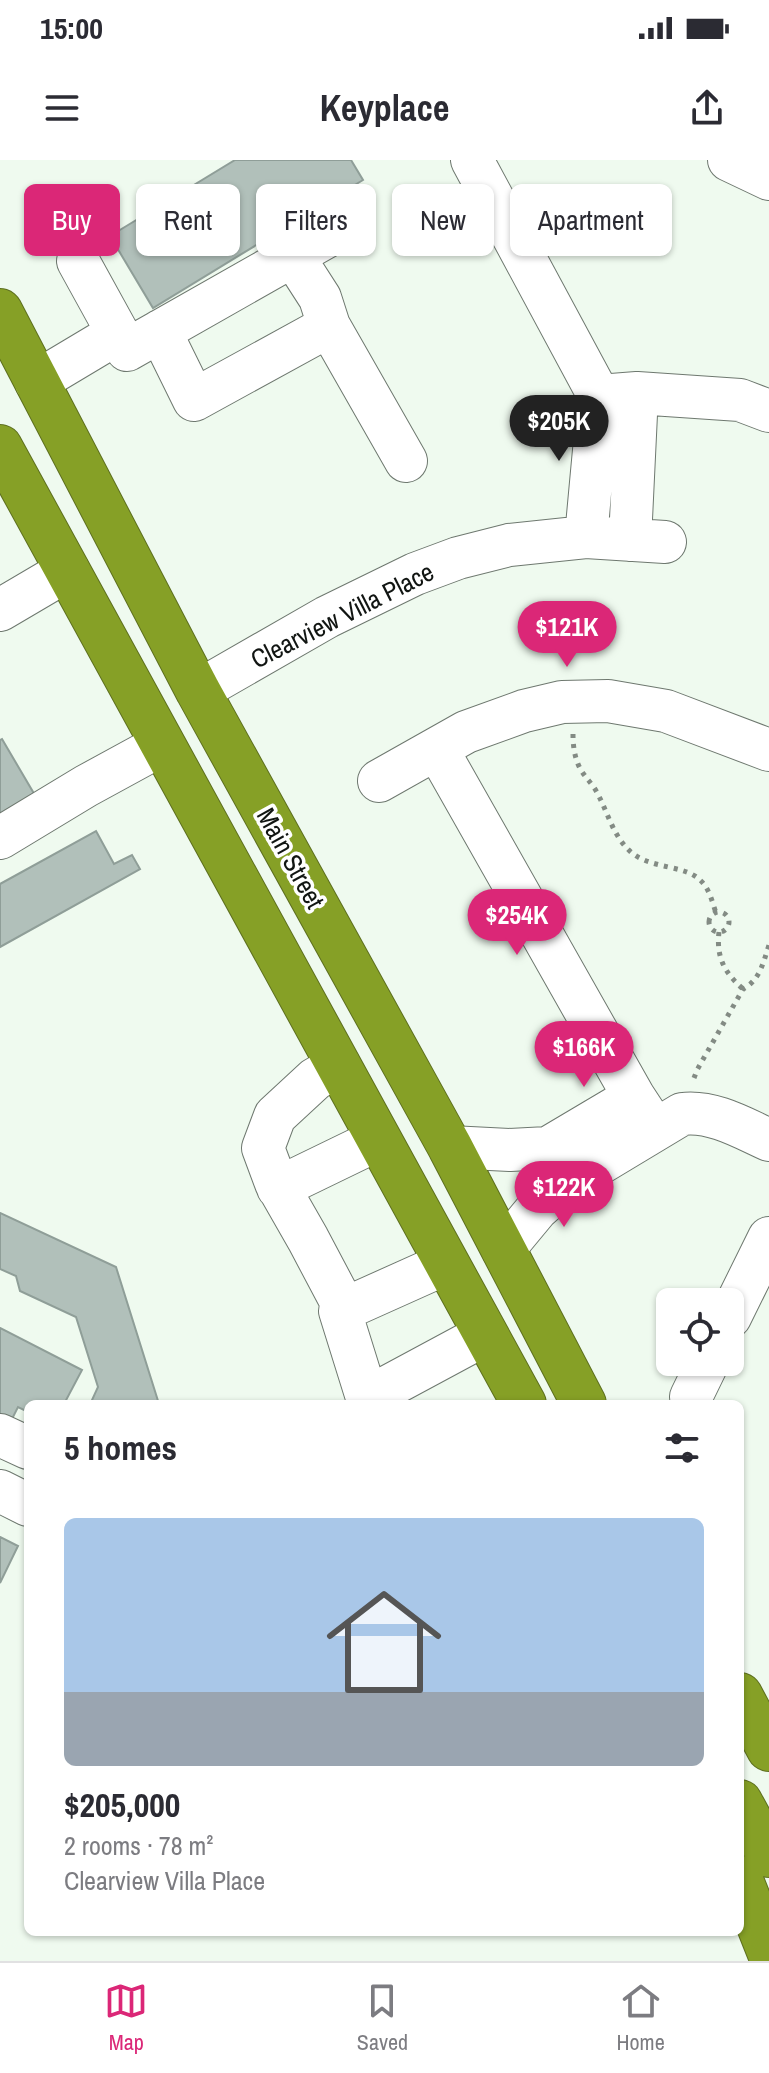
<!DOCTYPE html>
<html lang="en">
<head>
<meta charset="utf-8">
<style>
	:root { --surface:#fff; --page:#f7f7f7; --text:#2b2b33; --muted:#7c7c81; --line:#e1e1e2; --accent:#db2777 }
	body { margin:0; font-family:"Archivo Narrow",sans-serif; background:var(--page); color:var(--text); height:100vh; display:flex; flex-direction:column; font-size:30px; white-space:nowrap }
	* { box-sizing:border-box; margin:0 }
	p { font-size:26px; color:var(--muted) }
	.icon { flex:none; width:44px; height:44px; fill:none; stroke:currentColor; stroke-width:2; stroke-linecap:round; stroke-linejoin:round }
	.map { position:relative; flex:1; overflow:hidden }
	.drawer { position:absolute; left:24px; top:1240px; width:720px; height:536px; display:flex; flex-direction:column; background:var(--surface); border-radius:12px; box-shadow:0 2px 6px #0004 }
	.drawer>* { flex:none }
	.banner { position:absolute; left:24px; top:24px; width:722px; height:72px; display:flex; gap:16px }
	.controls { position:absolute; left:656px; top:1128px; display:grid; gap:16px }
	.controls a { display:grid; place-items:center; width:88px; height:88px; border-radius:12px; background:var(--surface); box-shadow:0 2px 6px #0004; font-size:40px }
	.price { position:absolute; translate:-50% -68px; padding:0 18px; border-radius:28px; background:var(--accent); color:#fff; font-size:26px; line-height:52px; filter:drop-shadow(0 2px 4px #0008) }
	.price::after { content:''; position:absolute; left:50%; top:48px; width:24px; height:18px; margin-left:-12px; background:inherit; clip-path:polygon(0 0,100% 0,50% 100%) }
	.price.selected { background:#222; color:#fff }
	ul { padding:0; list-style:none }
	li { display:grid; align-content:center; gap:16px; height:424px; padding:0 40px }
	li+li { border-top:2px solid var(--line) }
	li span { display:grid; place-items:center; height:248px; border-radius:12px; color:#555 }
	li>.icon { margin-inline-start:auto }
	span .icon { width:144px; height:144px; fill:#fffc; stroke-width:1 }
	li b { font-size:34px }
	h2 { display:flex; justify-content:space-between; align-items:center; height:96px; padding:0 40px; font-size:34px }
	.pill { padding:0 28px; border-radius:12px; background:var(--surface); box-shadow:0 2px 6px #0004; font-size:28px; line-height:72px }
	.pill.selected { background:var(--accent); color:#fff }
	.status { display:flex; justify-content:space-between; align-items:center; height:56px; padding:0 40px; background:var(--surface); direction:ltr }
	.status svg { height:22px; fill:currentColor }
	header { display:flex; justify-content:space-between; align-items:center; height:104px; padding:0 40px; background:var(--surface); font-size:36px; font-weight:700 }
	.menu { display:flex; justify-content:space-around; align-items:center; height:112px; border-top:2px solid var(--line); background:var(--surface); font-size:22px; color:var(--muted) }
	.menu a { display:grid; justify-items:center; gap:4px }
	.menu .selected { color:var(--accent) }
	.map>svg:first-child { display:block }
	.building { fill:#b1c0ba; stroke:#8f9e98; stroke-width:2 }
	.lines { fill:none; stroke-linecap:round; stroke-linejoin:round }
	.minor-casing { stroke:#6e786f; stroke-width:44 }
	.highway-casing { stroke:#5d6f1f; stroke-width:46 }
	.path { stroke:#838b84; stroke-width:5; stroke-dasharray:4 6; stroke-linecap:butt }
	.minor { stroke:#fff; stroke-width:42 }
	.highway { stroke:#86a026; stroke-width:44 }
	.labels { text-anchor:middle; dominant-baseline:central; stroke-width:7; stroke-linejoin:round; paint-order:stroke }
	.street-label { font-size:26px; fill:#111512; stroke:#fff }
</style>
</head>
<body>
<div class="status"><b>15:00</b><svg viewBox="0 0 49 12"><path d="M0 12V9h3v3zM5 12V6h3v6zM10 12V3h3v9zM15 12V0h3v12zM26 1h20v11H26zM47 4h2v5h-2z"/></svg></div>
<header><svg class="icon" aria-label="menu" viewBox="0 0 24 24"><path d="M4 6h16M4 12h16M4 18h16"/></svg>Keyplace<svg class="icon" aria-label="share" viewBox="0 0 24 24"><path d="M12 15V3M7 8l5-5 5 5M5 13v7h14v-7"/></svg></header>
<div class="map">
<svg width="769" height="1801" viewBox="0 0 769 1801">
	<rect width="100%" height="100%" fill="#effaef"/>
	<path class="building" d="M235,0h116l12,20 -210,128 -43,-72z
		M2,579l34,58 -36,21v-78z
		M96,671l18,33 18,-9 8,14 -140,78v-63z
		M0,1053l116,54 43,137h-66l-1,-4 6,-13 -22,-70 -56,-26 -4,-15 -16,-7z
		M0,1168l82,42 -18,34h-36v8l-10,-5 -8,16 -10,-5z
		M0,1377l18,9 -18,37z"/>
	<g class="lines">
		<defs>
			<path id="minor" d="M472,0l127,236 -13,141
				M729,0l40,19
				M78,101l49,89 222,-126
				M329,166l77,135
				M160,171l34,69 135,-74 -9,-28 -27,-42
				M36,222l82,-49
				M599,236l38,-3 103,7 29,11
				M630,380l7,-147
				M0,450l68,-40
				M198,531l129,-74 88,-43 43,-16 51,-13 77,-8 79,5
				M437,589l197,348 21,32
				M379,621l87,-49 58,-21 38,-9 46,-1 58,10 103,39
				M0,678l86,-52 77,-42
				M339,905l-24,14 -40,37 -12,32 13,35 32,56 37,70
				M450,987l60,3 38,-2 86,-51
				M278,1028l101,-49
				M503,1090l34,-41 27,-24 118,-71c30,-4 61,14 87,26
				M730,1157l39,-79
				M691,1237l17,-35
				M367,1238l119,-64
				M369,1244l-29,-93 107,-48
				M0,1275l28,13
				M0,1331l28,14"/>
			<path id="highway" d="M0,151l198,380 252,456 134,257
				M0,287l524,957
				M740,1535l29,54
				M740,1642l29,53
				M740,1718l29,73"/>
		</defs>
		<use href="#minor" class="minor-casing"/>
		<use href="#highway" class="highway-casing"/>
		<path class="path" d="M573,574c0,10 1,20 5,30 4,10 11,16 17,25 13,22 17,47 37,64 20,16 53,12 68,27 9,8 12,21 16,33
			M709 762a10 10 0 1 1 20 0a10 10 0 1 1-20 0Z
			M719,772c-3,26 6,41 24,57
			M694,918l3,-8 46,-81c17,-9 20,-26 26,-44"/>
		<use href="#minor" class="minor"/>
		<use href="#highway" class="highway"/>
	</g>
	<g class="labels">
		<g class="street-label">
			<text transform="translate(342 455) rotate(-27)">Clearview Villa Place</text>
			<text transform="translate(291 698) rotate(61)">Main Street</text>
		</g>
	</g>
</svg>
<div class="controls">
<a><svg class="icon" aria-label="locate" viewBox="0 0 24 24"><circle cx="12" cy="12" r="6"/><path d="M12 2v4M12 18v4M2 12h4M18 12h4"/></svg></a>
</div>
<b class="price selected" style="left:559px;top:303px">$205K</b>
<b class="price" style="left:567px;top:509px">$121K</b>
<b class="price" style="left:517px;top:797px">$254K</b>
<b class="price" style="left:584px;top:929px">$166K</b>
<b class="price" style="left:564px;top:1069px">$122K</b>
<div class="banner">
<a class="pill selected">Buy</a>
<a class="pill">Rent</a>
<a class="pill">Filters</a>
<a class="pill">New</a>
<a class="pill">Apartment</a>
</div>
<section class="drawer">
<h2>5 homes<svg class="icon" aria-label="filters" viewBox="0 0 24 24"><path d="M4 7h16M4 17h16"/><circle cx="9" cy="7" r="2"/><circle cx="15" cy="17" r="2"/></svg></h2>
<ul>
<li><span style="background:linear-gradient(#a9c7e8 70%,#9aa5b1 0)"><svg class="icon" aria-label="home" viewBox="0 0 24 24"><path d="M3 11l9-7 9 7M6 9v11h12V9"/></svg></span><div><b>$205,000</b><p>2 rooms · 78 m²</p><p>Clearview Villa Place</p></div></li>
</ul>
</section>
</div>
<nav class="menu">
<a class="selected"><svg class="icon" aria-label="map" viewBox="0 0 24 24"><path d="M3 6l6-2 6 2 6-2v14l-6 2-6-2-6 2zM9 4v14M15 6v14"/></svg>Map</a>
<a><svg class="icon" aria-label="saved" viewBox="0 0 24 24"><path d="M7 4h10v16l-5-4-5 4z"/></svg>Saved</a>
<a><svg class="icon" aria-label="home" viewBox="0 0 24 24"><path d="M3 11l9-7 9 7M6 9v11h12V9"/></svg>Home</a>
</nav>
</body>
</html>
